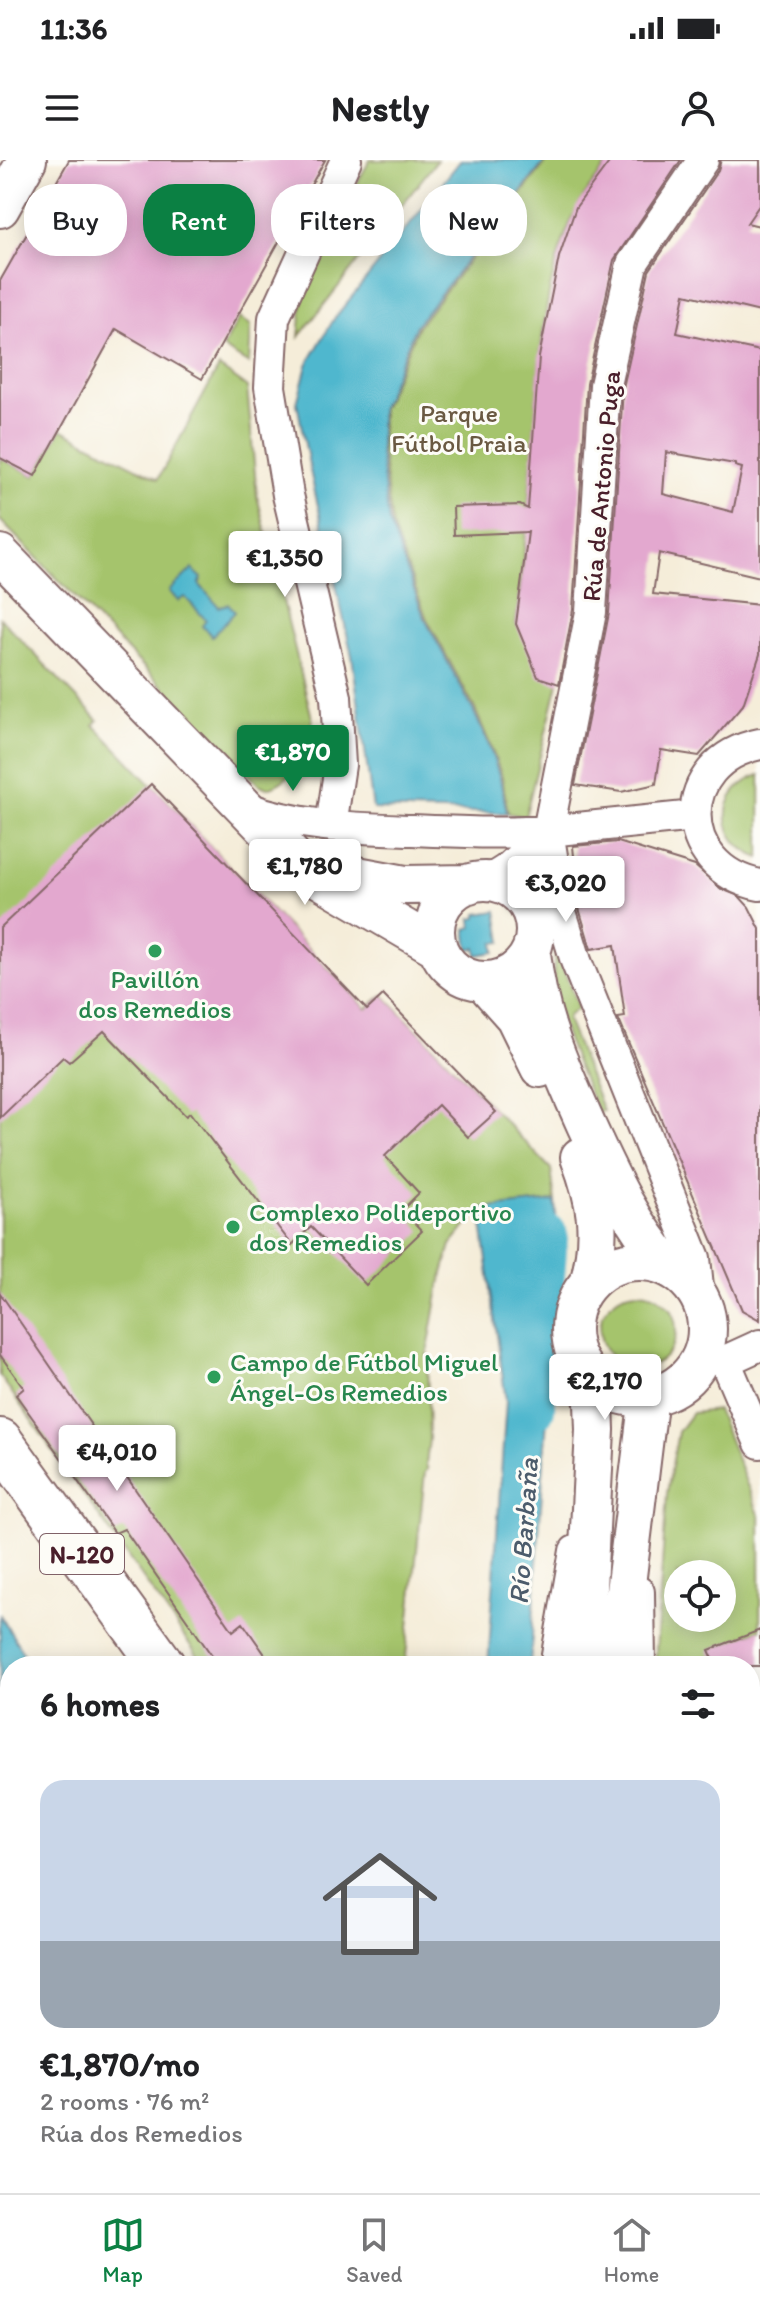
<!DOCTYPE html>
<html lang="en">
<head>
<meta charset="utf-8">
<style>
	:root { --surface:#fff; --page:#f2f2f2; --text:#202124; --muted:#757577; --line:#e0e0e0; --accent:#0b8043 }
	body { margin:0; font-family:Itim,sans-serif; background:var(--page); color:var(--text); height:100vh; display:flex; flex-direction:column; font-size:30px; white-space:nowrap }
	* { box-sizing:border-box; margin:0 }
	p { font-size:26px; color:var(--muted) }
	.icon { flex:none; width:44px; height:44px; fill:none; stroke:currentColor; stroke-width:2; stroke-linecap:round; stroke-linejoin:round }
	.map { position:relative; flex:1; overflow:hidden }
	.details { position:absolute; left:0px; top:1496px; width:760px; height:538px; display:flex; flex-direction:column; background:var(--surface); border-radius:32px 32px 0 0; box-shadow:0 4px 20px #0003 }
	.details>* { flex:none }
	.hud { position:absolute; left:24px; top:24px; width:712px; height:72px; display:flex; gap:16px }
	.fabs { position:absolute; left:664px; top:1400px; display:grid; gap:16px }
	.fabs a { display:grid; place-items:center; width:72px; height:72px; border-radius:50%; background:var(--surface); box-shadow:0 4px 20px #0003; font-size:40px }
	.price { position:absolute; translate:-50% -68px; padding:0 18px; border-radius:8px; background:#fff; color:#222; font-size:26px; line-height:52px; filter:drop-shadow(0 2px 4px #0008) }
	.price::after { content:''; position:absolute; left:50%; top:48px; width:24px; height:18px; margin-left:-12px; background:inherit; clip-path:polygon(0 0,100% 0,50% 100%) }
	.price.on { background:var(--accent); color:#fff }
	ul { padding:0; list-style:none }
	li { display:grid; align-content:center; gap:16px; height:424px; padding:0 40px }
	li+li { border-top:2px solid var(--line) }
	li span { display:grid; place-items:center; height:248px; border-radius:24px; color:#555 }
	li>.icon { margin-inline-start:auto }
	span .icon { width:144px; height:144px; fill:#fffc; stroke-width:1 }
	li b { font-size:34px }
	h2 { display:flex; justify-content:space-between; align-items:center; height:96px; padding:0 40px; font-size:34px }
	.pill { padding:0 28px; border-radius:32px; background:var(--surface); box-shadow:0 4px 20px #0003; font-size:28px; line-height:72px }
	.pill.on { background:var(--accent); color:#fff }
	.status { display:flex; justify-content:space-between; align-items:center; height:56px; padding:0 40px; background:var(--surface); direction:ltr }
	.status svg { height:22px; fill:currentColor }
	header { display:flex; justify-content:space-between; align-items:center; height:104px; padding:0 40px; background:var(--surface); font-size:36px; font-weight:800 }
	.tabs { display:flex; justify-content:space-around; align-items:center; height:112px; border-top:2px solid var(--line); background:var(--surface); font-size:22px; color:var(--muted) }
	.tabs a { display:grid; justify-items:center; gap:4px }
	.tabs .on { color:var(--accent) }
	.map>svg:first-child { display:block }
	.green { fill:#a5c46c; stroke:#78724c; stroke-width:2; fill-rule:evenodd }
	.water { fill:#4fb7ce; stroke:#4c6b7c; stroke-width:2 }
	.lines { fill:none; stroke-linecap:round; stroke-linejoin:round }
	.river { stroke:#4fb7ce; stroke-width:46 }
	.building { fill:#e3a8cf; fill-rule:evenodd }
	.minor-casing { stroke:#866768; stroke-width:34 }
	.tertiary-casing { stroke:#866768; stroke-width:42 }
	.trunk-casing { stroke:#866768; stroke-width:48 }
	.minor { stroke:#fff; stroke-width:30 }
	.tertiary { stroke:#fff; stroke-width:38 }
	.trunk { stroke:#fff; stroke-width:44 }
	.leisure-dot { fill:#2e9e5b; stroke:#fdfcf7; stroke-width:3 }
	.labels { text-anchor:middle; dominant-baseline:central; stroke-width:6; stroke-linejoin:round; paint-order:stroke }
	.shield { fill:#fdfcf7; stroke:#806168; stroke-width:2 }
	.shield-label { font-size:24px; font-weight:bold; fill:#4a1f2b }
	.park-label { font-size:26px; fill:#6a5942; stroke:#fdfcf7 }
	.street-label { font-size:26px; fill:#4a1f2b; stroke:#fdfcf7 }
	.leisure-label { font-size:26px; fill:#27864d; stroke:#fdfcf7; text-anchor:start }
	.water-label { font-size:28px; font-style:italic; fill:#4c5c6c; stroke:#fdfcf7 }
</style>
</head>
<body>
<div class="status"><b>11:36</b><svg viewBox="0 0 49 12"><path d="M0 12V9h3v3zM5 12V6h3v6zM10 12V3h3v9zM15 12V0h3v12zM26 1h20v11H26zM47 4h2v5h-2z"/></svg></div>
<header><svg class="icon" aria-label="menu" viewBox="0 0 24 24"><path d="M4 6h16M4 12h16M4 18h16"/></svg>Nestly<svg class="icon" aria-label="person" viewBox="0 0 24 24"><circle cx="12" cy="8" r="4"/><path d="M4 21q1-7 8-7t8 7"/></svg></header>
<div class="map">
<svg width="760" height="2033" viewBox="0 0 760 2033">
	<rect width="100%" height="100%" fill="#fdfcf7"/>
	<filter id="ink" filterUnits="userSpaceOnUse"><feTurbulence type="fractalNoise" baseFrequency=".0125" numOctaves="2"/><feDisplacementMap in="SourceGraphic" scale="16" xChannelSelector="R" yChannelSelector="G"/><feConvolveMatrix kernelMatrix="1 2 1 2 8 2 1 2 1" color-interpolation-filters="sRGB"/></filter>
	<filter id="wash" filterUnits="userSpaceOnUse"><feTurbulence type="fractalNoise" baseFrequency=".006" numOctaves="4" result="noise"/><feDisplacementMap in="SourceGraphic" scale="32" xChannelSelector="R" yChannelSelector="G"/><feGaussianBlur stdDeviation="1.8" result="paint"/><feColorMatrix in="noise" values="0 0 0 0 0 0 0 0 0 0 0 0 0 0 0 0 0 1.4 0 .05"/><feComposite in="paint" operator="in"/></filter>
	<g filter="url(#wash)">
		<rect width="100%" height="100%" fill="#f5edd9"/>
		<path class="green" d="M370,0h67l-138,177 6,-62z
			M548,0h63c-15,19 -31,39 -40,61 -29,66 -32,144 -37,215 -5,63 -10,125 -18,188l42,59 -33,134 -17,-4 -6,-36 -12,-33 -15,-35 -48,-90 -35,-93 -10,-74v-43l36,-83z
			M239,158l12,7 -2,39 -26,-16z
			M219,207l28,20 10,109 55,222c2,27 -17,63 -45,70l-9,-4 -258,-264v-62l35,18 26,-47 97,50z
			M0,458l98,102 -4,5 272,284 17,-14 168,174 4,32 -75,8 -29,36 -12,43 -12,67 2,84 -3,26 2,4 -3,3 -20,194h-200l-205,-290z
			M760,615v83c-44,-16 -45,-68 0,-83z
			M556,789l22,59 -9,7 -2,5 36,91 -5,2c-21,-50 -54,-108 -42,-164z
			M600 1170a38 38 0 1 1 76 0a38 38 0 1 1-76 0Z
			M717,1250l43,107v113l-50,20 6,16h-61l12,-173 11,-61 14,-19zM678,1414h44v44h-44z
			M760,1671v362h-102l4,-9h88v-349z"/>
		<path class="water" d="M461,0h85l-130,165 -36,85v43l9,69 36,97 48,91 15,33 12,35 7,35 -134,-4 -21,-153 -41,-181 -14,-72 10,-38 27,-46z
			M192,409l10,9 -3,6 20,23 9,-3 7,8 -23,24 -10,-10 4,-6 -21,-23 -7,4 -9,-10z
			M497,751l5,31 -8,1 1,9 -18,3 -1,-7 -7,1 -3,-20 6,-2 -1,-8 6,-1v-4z
			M555,1041l4,78 -7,12 -12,8 -4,56 14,19 -20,292h-42l18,-265 -26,-192z
			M0,1455l31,51h-21v518h401l-2,9h-409z"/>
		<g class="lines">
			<path class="river" d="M532,1248l13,-172"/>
		</g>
		<g id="blocks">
			<path class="building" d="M69,0h256l-123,219 -86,-50 -81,147 -35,-18v-177z
				M611,0h70l-67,100 -27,124 -14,226 -14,74 -21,-7 -22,-53 12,-92 -74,3 -1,-28 67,-2 8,4 11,-152 20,-100 17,-50z
				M721,0h39v44l-13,19 13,3v86l-75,-18 -8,39 83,18v226l-101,-24 -6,41 107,11v49l-17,51 -44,51 -38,-6 -5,34 -35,8 -46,-7 34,-172 14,-225 26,-117 69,-101zM666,292l69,12v2l7,2 -9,44 -70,-18z
				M151,624l216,226 16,-15 113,117 -28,25 -30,-32 -53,51 34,37 -17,17 20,21 -56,54 -55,-58 -19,18 -102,-132 -4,3 -82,-85 -35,31 -6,-5 -63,61v-190z
				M618,682l77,24 26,23 18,7 10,11 11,22v391l-18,-10 -124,-292 7,-1 -10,-72 -24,4 -12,-41 -6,-62z
				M0,1133l233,338 10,-8 30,43h-54l-95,-137 -9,4 -99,-138 8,-7 -24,-33z
				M760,1470v36h-44l-7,-16z"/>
		</g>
	</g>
	<g filter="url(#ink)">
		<use href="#blocks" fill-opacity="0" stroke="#866768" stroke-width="2"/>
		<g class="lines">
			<defs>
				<path id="minor" d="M760,584c-86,17 -86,124 0,141
					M245,647c53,20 110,21 166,23 46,2 91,4 137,1
					M331,666l9,-61 -4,-68 -48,-202 -18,-108 4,-69 72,-158
					M488,721l19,-12 41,-38 147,-15
					M699,1136l-4,-38 -119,-297 -15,-49 -13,-81 43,-219 14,-227 27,-121 71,-104
					M702,1195l23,6 35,-16
					M725,1201l35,82
					M639,1432l1,74
					M555,1506l20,-115"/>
				<path id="tertiary" d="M0,48l27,-48
					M0,394l298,308 17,14 123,72
					M325,710l80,15 64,-1
					M435 771a50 50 0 1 1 100 0a50 50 0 1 1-100 0Z
					M531,793c7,66 29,114 56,174 23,50 46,100 83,141
					M483,821l32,36 25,51
					M580,997c17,45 22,76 10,123
					M571 1169a68 68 0 1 1 136 0a68 68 0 1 1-136 0Z
					M583,1506l12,-236 -1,-27 -6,-29
					M616,1506l33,-270
					M451,2033l4,-9
					M497,2033l4,-9"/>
				<path id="trunk" d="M0,1281l163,225
					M558,2024l4,9
					M635,2033l4,-9"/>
			</defs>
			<use href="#minor" class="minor-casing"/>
			<use href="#tertiary" class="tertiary-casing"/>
			<use href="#trunk" class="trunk-casing"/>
			<use href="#minor" class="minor"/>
			<use href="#tertiary" class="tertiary"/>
			<use href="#trunk" class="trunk"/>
		</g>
	</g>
	<g class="leisure-dot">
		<circle cx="155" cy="791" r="8"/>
		<circle cx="233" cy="1067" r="8"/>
		<circle cx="214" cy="1217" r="8"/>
	</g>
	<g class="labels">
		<rect class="shield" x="40" y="1374" width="84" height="40" rx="6"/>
		<g class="shield-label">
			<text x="82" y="1394">N-120</text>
		</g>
		<g class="park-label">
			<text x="459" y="253">Parque<tspan x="459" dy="30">Fútbol Praia</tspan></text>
		</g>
		<g class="street-label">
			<text transform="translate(601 326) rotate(-85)">Rúa de Antonio Puga</text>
		</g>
		<g class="leisure-label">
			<text x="155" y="819" text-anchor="middle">Pavillón<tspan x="155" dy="30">dos Remedios</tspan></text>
			<text x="249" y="1052">Complexo Polideportivo<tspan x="249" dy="30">dos Remedios</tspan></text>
			<text x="230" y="1202">Campo de Fútbol Miguel<tspan x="230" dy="30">Ángel-Os Remedios</tspan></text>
		</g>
		<g class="water-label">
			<text transform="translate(523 1371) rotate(-86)">Río Barbaña</text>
		</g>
	</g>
</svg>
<div class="fabs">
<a><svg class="icon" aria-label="locate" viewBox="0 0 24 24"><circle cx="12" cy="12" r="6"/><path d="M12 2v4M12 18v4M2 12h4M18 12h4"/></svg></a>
</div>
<b class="price" style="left:285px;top:439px">€1,350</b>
<b class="price on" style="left:293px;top:633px">€1,870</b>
<b class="price" style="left:305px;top:747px">€1,780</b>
<b class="price" style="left:566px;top:764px">€3,020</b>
<b class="price" style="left:605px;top:1262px">€2,170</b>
<b class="price" style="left:117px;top:1333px">€4,010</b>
<div class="hud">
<a class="pill">Buy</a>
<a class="pill on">Rent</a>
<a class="pill">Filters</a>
<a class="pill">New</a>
</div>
<section class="details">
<h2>6 homes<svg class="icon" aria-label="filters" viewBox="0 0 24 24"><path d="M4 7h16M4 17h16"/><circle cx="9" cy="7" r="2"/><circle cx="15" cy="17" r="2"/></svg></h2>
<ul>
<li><span style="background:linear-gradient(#c9d6e8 65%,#9aa5b1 0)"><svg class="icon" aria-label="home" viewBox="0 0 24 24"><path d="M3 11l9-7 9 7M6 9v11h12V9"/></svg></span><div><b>€1,870/mo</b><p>2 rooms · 76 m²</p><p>Rúa dos Remedios</p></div></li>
</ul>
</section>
</div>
<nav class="tabs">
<a class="on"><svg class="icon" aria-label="map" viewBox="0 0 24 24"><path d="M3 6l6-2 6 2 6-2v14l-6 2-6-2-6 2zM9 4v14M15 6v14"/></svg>Map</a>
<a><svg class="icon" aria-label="saved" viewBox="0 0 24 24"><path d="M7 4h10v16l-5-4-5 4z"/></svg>Saved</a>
<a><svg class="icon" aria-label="home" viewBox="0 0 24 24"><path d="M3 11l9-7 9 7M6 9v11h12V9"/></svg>Home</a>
</nav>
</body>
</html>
